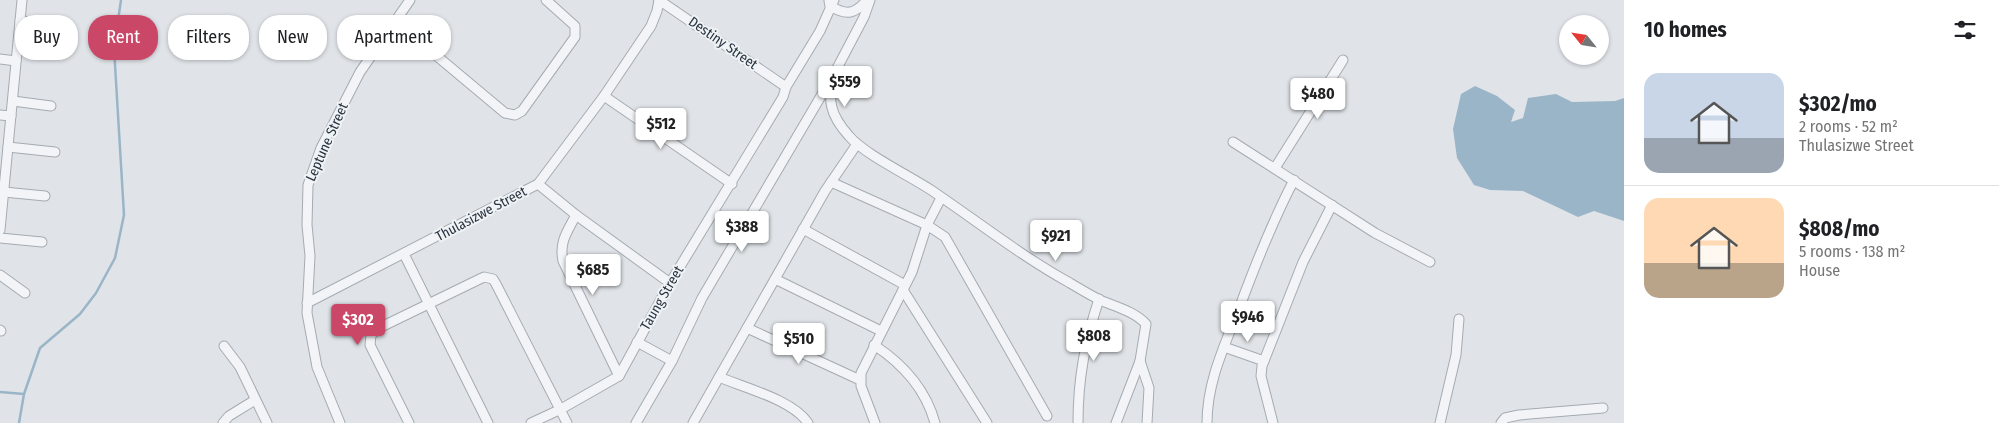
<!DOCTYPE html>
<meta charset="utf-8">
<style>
body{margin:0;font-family:"Fira Sans Condensed",sans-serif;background:#f6f6f6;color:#202124;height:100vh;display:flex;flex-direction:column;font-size:19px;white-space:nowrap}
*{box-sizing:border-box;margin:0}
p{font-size:16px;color:#757577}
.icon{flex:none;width:28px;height:28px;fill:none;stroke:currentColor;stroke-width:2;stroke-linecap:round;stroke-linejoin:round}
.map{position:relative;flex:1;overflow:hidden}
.panel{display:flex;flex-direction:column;background:#fff;width:375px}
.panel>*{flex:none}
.banner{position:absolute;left:15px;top:15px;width:475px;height:45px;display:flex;gap:10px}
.needle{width:32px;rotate:300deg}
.tools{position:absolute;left:1559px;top:15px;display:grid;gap:10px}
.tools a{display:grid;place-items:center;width:50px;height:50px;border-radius:50%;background:#fff;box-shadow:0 1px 4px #0004;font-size:25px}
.price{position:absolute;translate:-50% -42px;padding:0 11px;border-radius:5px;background:#fff;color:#222;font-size:16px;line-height:32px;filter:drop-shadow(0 1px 2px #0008)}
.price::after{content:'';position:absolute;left:50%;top:30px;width:15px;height:11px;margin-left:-8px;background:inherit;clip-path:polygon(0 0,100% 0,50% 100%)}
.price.active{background:#cb4768;color:#fff}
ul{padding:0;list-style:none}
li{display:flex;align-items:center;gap:15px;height:125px;padding:0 20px}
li+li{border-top:1px solid #e0e0e0}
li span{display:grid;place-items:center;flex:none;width:140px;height:100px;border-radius:15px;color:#555}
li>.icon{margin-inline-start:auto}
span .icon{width:60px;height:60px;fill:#fffc;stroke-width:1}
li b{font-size:21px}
h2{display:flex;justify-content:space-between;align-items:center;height:60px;padding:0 20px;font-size:21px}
.tag{padding:0 18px;border-radius:20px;background:#fff;box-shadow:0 1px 4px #0004;font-size:18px;line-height:45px}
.tag.active{background:#cb4768;color:#fff}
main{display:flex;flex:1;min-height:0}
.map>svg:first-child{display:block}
.water{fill:#9bb5c8}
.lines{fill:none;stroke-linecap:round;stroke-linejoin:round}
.stream{stroke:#9bb5c8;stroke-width:2.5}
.minor-casing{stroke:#a5abb2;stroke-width:11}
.minor{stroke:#f2f4f7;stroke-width:9}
.labels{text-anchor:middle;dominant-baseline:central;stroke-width:4;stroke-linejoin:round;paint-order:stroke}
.street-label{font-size:14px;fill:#29333f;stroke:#eff3f6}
</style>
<main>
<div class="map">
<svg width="1624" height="423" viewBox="0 0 1624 423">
<rect width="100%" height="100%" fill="#e0e4e8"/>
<polygon class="water" points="1475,86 1497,96 1515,110 1511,122 1523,118 1528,98 1556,94 1572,102 1615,101 1624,98 1624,221 1594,211 1578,217 1523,191 1490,190 1474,185 1457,158 1453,129 1461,94"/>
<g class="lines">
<g class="stream">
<polyline points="0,392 24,394"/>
<polyline points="19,423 24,394 40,348 80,314 96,293 115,258 124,215 114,48 121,0"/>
</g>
<g class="minor-casing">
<g id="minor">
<polyline points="659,0 786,87"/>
<path d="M829 1 830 6C847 16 855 14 867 0"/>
<polyline points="20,21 61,25"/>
<polyline points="395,21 505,113 515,115 522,111 575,37 575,26 546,0"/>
<polyline points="0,59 16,61"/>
<path d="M834 74C827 100 830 115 849 136 864 154 910 176 931 190 977 221 1021 256 1070 283 1080 289 1090 295 1100 300 1116 307 1134 311 1146 324L1140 361 1116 423"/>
<polyline points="604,96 732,184"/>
<polyline points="13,101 51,106"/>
<polyline points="0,115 11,116"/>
<polyline points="1233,142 1375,233 1430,262"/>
<polyline points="8,147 55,152"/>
<polyline points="1275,168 1343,60"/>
<polyline points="831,182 927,225 945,237 1047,416"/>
<polyline points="538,184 576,215 670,283"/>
<polyline points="4,192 45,196"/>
<path d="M576 215C567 232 559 242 563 261L619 376"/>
<polyline points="803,229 905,285"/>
<polyline points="0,230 22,0"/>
<polyline points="0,238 42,242"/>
<polyline points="404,254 488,423"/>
<polyline points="0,275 25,293"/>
<polyline points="775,279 881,331"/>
<polyline points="903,290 987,423"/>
<polyline points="307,303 538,184 604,96 651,26 657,11 659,0"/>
<polyline points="747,328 860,380"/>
<polyline points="0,330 1,331"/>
<polyline points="637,342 672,361"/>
<path d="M874 345C903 364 926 390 935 423"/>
<polyline points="224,346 240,367 267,423"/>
<polyline points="1224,347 1264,361"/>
<polyline points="1140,361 1149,388 1147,423"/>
<path d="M719 377C745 388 793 400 808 423"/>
<polyline points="223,423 229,416 255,400"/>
<polyline points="340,423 317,367 307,313 310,256 307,225 308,185 321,148 360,72 410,0"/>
<polyline points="409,423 370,345 371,335 381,327 484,277 493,279 496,284 567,423"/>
<polyline points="531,423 561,409 619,376 670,283 783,97 786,87 820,31 834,0"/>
<polyline points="636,423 672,361 702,298 834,74 864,17 870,0"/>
<polyline points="693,423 825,191 857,144"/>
<polyline points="875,423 861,386 861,373 912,272 927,225 941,198"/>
<path d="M1078 423C1078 378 1085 342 1099 299"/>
<path d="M1207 423C1207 381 1225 345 1240 306 1256 263 1273 220 1294 180"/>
<polyline points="1273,423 1261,376 1262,366 1303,262 1332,205"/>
<polyline points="1440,423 1456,355 1459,319"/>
<polyline points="1501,423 1505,418 1519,415 1603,408"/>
</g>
</g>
<use href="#minor" class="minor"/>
</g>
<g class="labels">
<g class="street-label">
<text transform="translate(723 43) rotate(35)">Destiny Street</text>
<text transform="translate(327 142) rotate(-66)">Leptune Street</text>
<text transform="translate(481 214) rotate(-28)">Thulasizwe Street</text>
<text transform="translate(662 298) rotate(-60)">Taung Street</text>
</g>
</g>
</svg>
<div class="tools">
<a><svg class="needle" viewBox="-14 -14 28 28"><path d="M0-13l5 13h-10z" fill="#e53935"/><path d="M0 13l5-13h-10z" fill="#757577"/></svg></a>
</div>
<b class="price" style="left:845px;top:108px">$559</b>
<b class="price" style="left:1318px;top:120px">$480</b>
<b class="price" style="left:661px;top:150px">$512</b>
<b class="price" style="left:742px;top:253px">$388</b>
<b class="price" style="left:1056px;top:262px">$921</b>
<b class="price" style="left:593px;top:296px">$685</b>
<b class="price" style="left:1248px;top:343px">$946</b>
<b class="price active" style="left:358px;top:346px">$302</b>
<b class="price" style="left:1094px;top:362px">$808</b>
<b class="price" style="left:799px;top:365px">$510</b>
<div class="banner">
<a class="tag">Buy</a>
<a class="tag active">Rent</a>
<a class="tag">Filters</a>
<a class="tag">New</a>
<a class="tag">Apartment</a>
</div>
</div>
<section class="panel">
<h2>10 homes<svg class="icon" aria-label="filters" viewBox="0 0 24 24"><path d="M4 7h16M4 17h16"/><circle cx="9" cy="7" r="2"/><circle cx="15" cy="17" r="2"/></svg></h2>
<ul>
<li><span style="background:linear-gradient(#c9d6e8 65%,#9aa5b1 0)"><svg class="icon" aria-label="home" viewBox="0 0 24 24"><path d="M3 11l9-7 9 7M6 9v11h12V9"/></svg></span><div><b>$302/mo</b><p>2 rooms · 52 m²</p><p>Thulasizwe Street</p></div></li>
<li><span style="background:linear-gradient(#ffd9b3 65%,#b9a48a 0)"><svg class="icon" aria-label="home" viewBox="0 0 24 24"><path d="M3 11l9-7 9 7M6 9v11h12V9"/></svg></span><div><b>$808/mo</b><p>5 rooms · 138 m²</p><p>House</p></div></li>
</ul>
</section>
</main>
